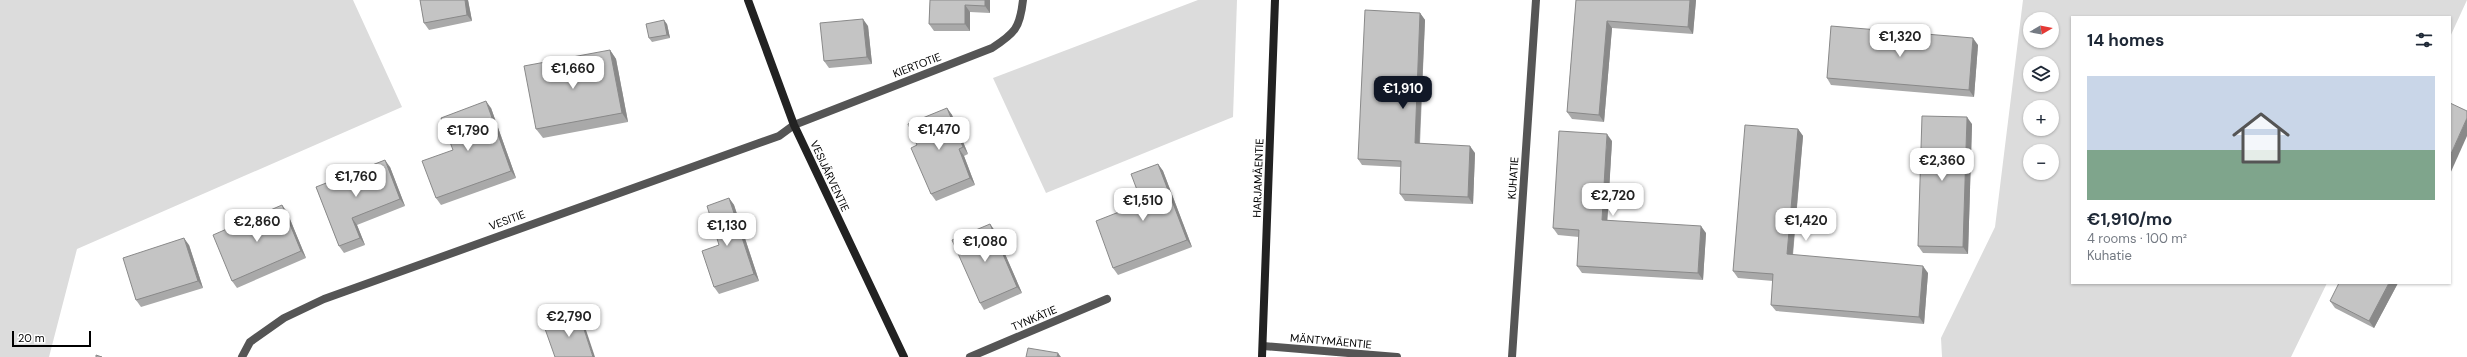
<!DOCTYPE html>
<meta charset="utf-8">
<style>
body{margin:0;font-family:"DM Sans",sans-serif;background:#f6f6f7;color:#1f2937;height:100vh;display:flex;flex-direction:column;font-size:15px;white-space:nowrap}
*{box-sizing:border-box;margin:0}
p{font-size:13px;color:#747a83}
.icon{flex:none;width:22px;height:22px;fill:none;stroke:currentColor;stroke-width:2;stroke-linecap:round;stroke-linejoin:round}
.map{position:relative;flex:1;overflow:hidden}
.details{position:absolute;left:2071px;top:16px;width:380px;height:268px;display:flex;flex-direction:column;background:#fff;border-radius:0px;box-shadow:0 1px 3px #0004}
.details>*{flex:none}
.needle{width:26px;rotate:80deg}
.controls{position:absolute;left:2023px;top:12px;display:grid;gap:8px}
.controls a{display:grid;place-items:center;width:36px;height:36px;border-radius:50%;background:#fff;box-shadow:0 1px 3px #0004;font-size:20px}
.scale{position:absolute;left:12px;bottom:10px;width:79px;box-sizing:border-box;padding-left:4px;border:2px solid #000;border-top:0;font-size:11px;line-height:14px;white-space:nowrap;color:#000;-webkit-text-stroke:3px #fff;paint-order:stroke}
.price{position:absolute;translate:-50% -34px;padding:0 9px;border-radius:8px;background:#fff;color:#222;font-size:13px;line-height:26px;filter:drop-shadow(0 1px 2px #0008)}
.price::after{content:'';position:absolute;left:50%;top:24px;width:12px;height:9px;margin-left:-6px;background:inherit;clip-path:polygon(0 0,100% 0,50% 100%)}
.price.on{background:#111827;color:#fff}
ul{padding:0;list-style:none}
li{display:grid;align-content:center;gap:8px;height:212px;padding:0 16px}
li+li{border-top:1px solid #e0e1e3}
li span{display:grid;place-items:center;height:124px;border-radius:0px;color:#555}
li>.icon{margin-inline-start:auto}
span .icon{width:72px;height:72px;fill:#fffc;stroke-width:1}
li b{font-size:17px}
h2{display:flex;justify-content:space-between;align-items:center;height:48px;padding:0 16px;font-size:17px}
.map>svg:first-child{display:block}
.green{fill:#dcdcdc;fill-rule:evenodd}
.lines{fill:none;stroke-linecap:round;stroke-linejoin:round}
.street{stroke:#555;stroke-width:8}
.secondary{stroke:#222;stroke-width:8}
.wall{fill:#a9a9a9}
.shaded-wall{fill:#898989}
.building{fill:#c4c4c4;stroke:#898989}
.labels{text-anchor:middle;dominant-baseline:central;stroke-width:3.5;stroke-linejoin:round;paint-order:stroke}
.street-label{font-size:11px;fill:#000;stroke:#fff}
</style>
<div class="map">
<svg width="2467" height="357" viewBox="0 0 2467 357">
<rect width="100%" height="100%" fill="#fff"/>
<g class="green">
<polygon points="0,0 353,0 402,107 77,249 49,357 0,357"/>
<polygon points="1198,0 1237,0 1233,117 1046,193 993,78"/>
<path d="M2023 0H2467L2450 37V17H2072V283H2327L2291 357H1942L1941 338 1995 227ZM2030 19H2052V41H2030ZM2030 63H2052V85H2030ZM2030 107H2052V129H2030ZM2030 151H2052V173H2030Z"/>
</g>
<g class="lines">
<g class="street">
<polyline points="1263,346 1397,357"/>
<path d="M242 357 250 342 284 318 324 299 779 136 794 125 992 48C1015 33 1020 28 1023 0"/>
<polyline points="970,357 1107,299"/>
<polyline points="1512,357 1536,0"/>
</g>
<g class="secondary">
<polyline points="748,0 794,125 904,357"/>
<polyline points="1262,357 1275,0"/>
</g>
</g>
<g class="wall">
<polygon points="420,0 468,0 472,21 429,30 424,23"/>
<polygon points="930,0 990,0 990,13 970,12 970,31 934,31 929,24"/>
<polygon points="1576,0 1696,0 1693,34 1612,28 1604,122 1572,119 1567,112"/>
<polygon points="1420,13 1425,20 1420,144 1475,153 1473,204 1405,201 1400,194 1401,167 1362,165 1358,159"/>
<polygon points="667,24 670,38 652,42 649,38"/>
<polygon points="868,26 872,64 829,68 824,61"/>
<polygon points="1978,45 1974,97 1831,85 1827,78"/>
<polygon points="610,50 616,59 628,122 543,138 536,129"/>
<polygon points="491,108 516,178 441,205 436,198 453,150"/>
<polygon points="947,108 952,115 968,154 964,156 975,185 936,201 931,194 917,145"/>
<polygon points="1972,124 1968,254 1923,253 1918,246"/>
<polygon points="1798,129 1803,136 1793,255 1928,273 1924,324 1776,311 1771,305 1773,281 1738,278 1733,271"/>
<polygon points="1612,141 1607,220 1706,233 1703,280 1582,273 1577,266 1579,237 1558,235 1553,228"/>
<polygon points="1158,164 1163,171 1192,247 1118,275 1113,268 1142,203"/>
<polygon points="390,167 405,206 357,225 365,245 344,253 339,246 316,187"/>
<polygon points="729,198 734,205 759,281 719,294 714,287 719,245"/>
<polygon points="282,205 287,212 306,258 237,288 232,281"/>
<polygon points="990,224 995,231 1022,293 984,310 980,303"/>
<polygon points="189,245 203,288 141,307 136,300"/>
<polygon points="2398,283 2374,328 2335,308 2330,301"/>
</g>
<g class="shaded-wall">
<polygon points="465,0 468,0 472,21 467,15"/>
<polygon points="985,0 990,0 990,13 985,6"/>
<polygon points="1690,0 1696,0 1693,34 1688,27"/>
<polygon points="965,5 970,12 970,31 965,24"/>
<polygon points="1420,13 1425,20 1419,150 1415,143"/>
<polygon points="863,19 868,26 872,64 867,57"/>
<polygon points="664,20 667,24 670,38 667,35"/>
<polygon points="1607,21 1612,28 1604,122 1599,115"/>
<polygon points="1973,38 1978,45 1974,97 1969,90"/>
<polygon points="610,50 616,59 628,122 622,113"/>
<polygon points="486,101 491,108 516,178 511,171"/>
<polygon points="947,108 952,115 968,154 963,147"/>
<polygon points="1967,117 1972,124 1968,254 1963,247"/>
<polygon points="2467,118 2467,136 2450,174 2450,156"/>
<polygon points="1798,129 1803,136 1792,261 1787,254"/>
<polygon points="1607,134 1612,141 1607,227 1602,220"/>
<polygon points="1470,146 1475,153 1473,204 1468,197"/>
<polygon points="959,149 964,156 975,185 970,178"/>
<polygon points="385,160 390,167 405,206 400,199"/>
<polygon points="1158,164 1163,171 1192,247 1187,240"/>
<polygon points="729,198 734,205 759,281 754,274"/>
<polygon points="282,205 287,212 306,258 301,251"/>
<polygon points="352,218 357,225 365,245 360,238"/>
<polygon points="990,224 995,231 1022,293 1017,287"/>
<polygon points="1701,226 1706,233 1703,280 1698,273"/>
<polygon points="184,238 189,245 203,288 198,281"/>
<polygon points="1923,266 1928,273 1924,324 1919,317"/>
<polygon points="2389,283 2398,283 2374,328 2369,321"/>
<polygon points="579,314 583,321 595,357 593,357"/>
<polygon points="1058,353 1061,357 1057,357"/>
</g>
<g class="building">
<polygon points="420,0 465,0 467,15 424,23"/>
<polygon points="930,0 985,0 985,6 965,5 965,24 929,24"/>
<polygon points="1576,0 1690,0 1688,27 1607,21 1599,115 1567,112"/>
<polygon points="1365,10 1420,13 1415,143 1470,146 1468,197 1400,194 1401,161 1358,159"/>
<polygon points="863,19 867,57 824,61 820,23"/>
<polygon points="664,20 667,35 649,38 646,24"/>
<polygon points="1831,26 1973,38 1969,90 1827,78"/>
<polygon points="610,50 622,113 536,129 524,66"/>
<polygon points="486,101 511,171 436,198 422,161 453,150 441,118"/>
<polygon points="2450,103 2467,111 2467,118 2450,156"/>
<polygon points="947,108 963,147 959,149 970,178 931,194 911,148 917,145 908,124"/>
<polygon points="1922,116 1967,117 1963,247 1918,246"/>
<polygon points="1745,125 1798,129 1787,254 1923,266 1919,317 1771,305 1773,274 1733,271"/>
<polygon points="1559,131 1607,134 1602,220 1701,226 1698,273 1577,266 1579,230 1553,228"/>
<polygon points="385,160 400,199 352,218 360,238 339,246 316,187"/>
<polygon points="1158,164 1187,240 1113,268 1096,221 1142,203 1131,174"/>
<polygon points="729,198 754,274 714,287 702,251 719,245 707,206"/>
<polygon points="282,205 301,251 232,281 213,235"/>
<polygon points="990,224 1017,287 980,303 952,240"/>
<polygon points="184,238 198,281 136,300 123,258"/>
<polygon points="2339,283 2389,283 2369,321 2330,301"/>
<polygon points="579,314 593,357 555,357 544,326"/>
<polygon points="1028,348 1058,353 1057,357 1026,357"/>
<polygon points="96,355 102,357 96,357"/>
</g>
<g class="labels">
<g class="street-label">
<text transform="translate(917 65) rotate(-21)">KIERTOTIE</text>
<text transform="translate(830 176) rotate(65)">VESIJÄRVENTIE</text>
<text transform="translate(1258 178) rotate(-88)">HARJAMÄENTIE</text>
<text transform="translate(1513 178) rotate(-86)">KUHATIE</text>
<text transform="translate(507 220) rotate(-20)">VESITIE</text>
<text transform="translate(1034 318) rotate(-23)">TYNKÄTIE</text>
<text transform="translate(1331 341) rotate(5)">MÄNTYMÄENTIE</text>
</g>
</g>
</svg>
<div class="controls">
<a><svg class="needle" viewBox="-14 -14 28 28"><path d="M0-13l5 13h-10z" fill="#e53935"/><path d="M0 13l5-13h-10z" fill="#747a83"/></svg></a>
<a><svg class="icon" aria-label="layers" viewBox="0 0 24 24"><path d="M12 4l9 5-9 5-9-5zM3 14l9 5 9-5"/></svg></a>
<a>+</a>
<a>−</a>
</div>
<div class="scale">20 m</div>
<b class="price" style="left:1900px;top:58px">€1,320</b>
<b class="price" style="left:573px;top:90px">€1,660</b>
<b class="price on" style="left:1403px;top:110px">€1,910</b>
<b class="price" style="left:939px;top:151px">€1,470</b>
<b class="price" style="left:468px;top:152px">€1,790</b>
<b class="price" style="left:1942px;top:182px">€2,360</b>
<b class="price" style="left:356px;top:198px">€1,760</b>
<b class="price" style="left:1613px;top:217px">€2,720</b>
<b class="price" style="left:1143px;top:222px">€1,510</b>
<b class="price" style="left:1806px;top:242px">€1,420</b>
<b class="price" style="left:257px;top:243px">€2,860</b>
<b class="price" style="left:727px;top:247px">€1,130</b>
<b class="price" style="left:985px;top:263px">€1,080</b>
<b class="price" style="left:569px;top:338px">€2,790</b>
<section class="details">
<h2>14 homes<svg class="icon" aria-label="filters" viewBox="0 0 24 24"><path d="M4 7h16M4 17h16"/><circle cx="9" cy="7" r="2"/><circle cx="15" cy="17" r="2"/></svg></h2>
<ul>
<li><span style="background:linear-gradient(#c9d6e8 60%,#7fa58c 0)"><svg class="icon" aria-label="home" viewBox="0 0 24 24"><path d="M3 11l9-7 9 7M6 9v11h12V9"/></svg></span><div><b>€1,910/mo</b><p>4 rooms · 100 m²</p><p>Kuhatie</p></div></li>
</ul>
</section>
</div>
